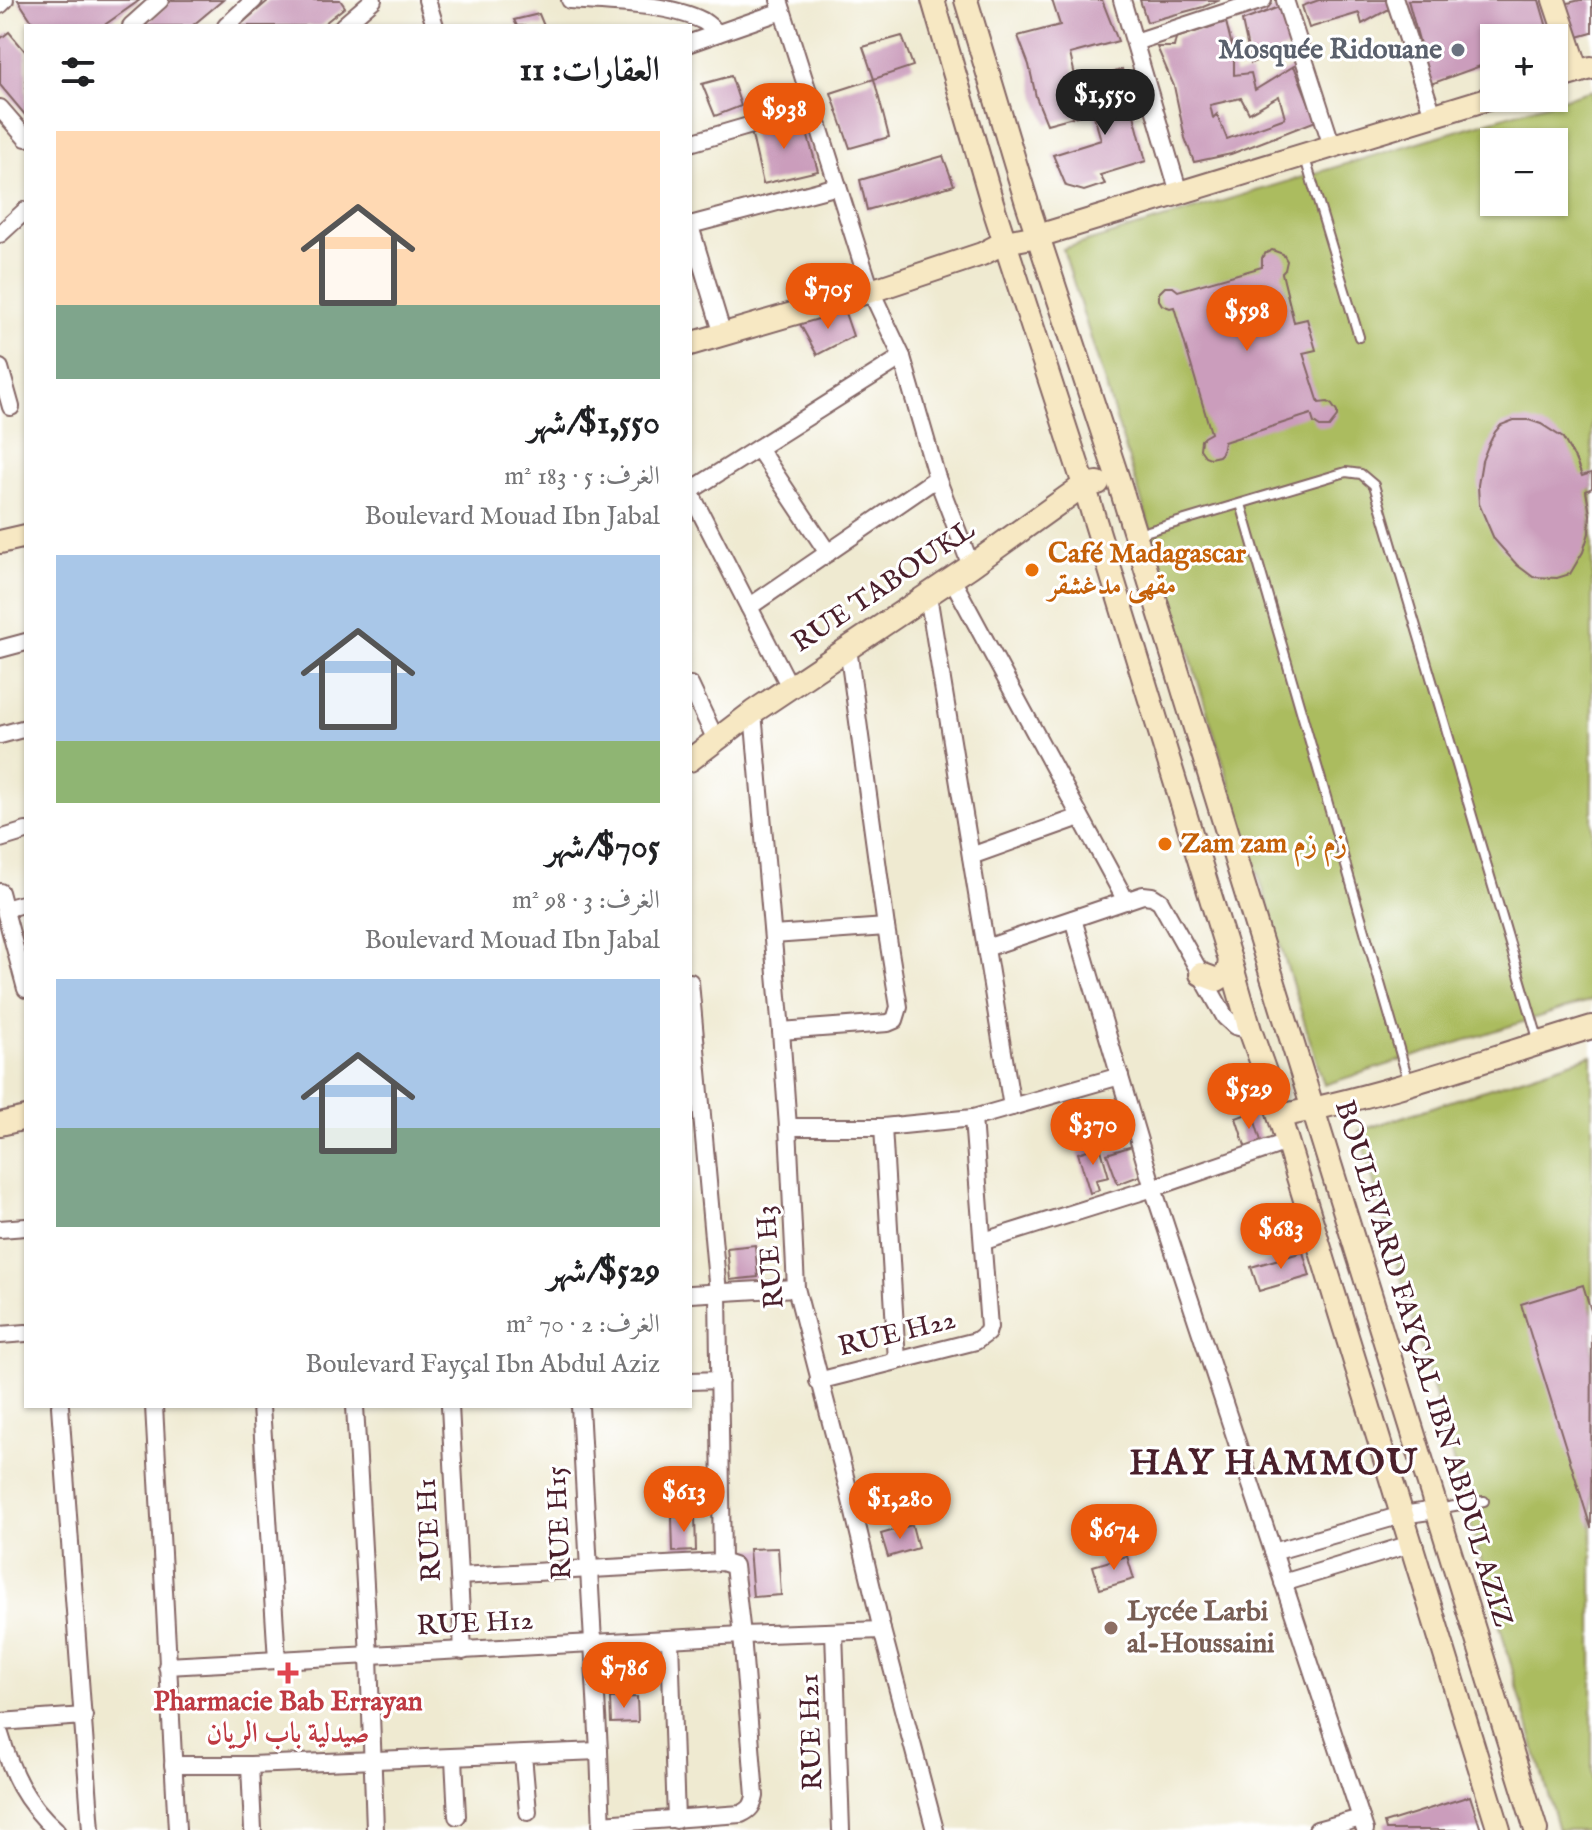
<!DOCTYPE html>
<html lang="ar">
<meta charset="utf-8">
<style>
body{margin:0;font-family:"IM FELL English",Amiri,serif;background:#f2f2f2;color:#202124;direction:rtl;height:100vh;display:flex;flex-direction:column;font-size:30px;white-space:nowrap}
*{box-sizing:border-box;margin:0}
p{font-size:26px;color:#757577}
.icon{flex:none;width:44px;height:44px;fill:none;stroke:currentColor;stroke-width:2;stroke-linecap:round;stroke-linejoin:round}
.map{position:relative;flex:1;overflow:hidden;direction:ltr}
.panel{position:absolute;left:24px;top:24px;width:668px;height:1384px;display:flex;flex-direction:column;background:#fff;border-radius:0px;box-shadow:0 2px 6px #0004;direction:rtl}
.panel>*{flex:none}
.buttons{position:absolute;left:1480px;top:24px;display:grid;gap:16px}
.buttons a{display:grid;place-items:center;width:88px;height:88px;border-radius:0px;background:#fff;box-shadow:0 2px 6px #0004;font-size:40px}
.price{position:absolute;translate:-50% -68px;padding:0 18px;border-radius:28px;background:#ea580c;color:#fff;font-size:26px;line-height:52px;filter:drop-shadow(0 2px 4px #0008)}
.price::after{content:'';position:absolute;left:50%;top:48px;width:24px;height:18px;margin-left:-12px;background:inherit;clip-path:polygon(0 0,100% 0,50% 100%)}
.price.on{background:#222;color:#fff}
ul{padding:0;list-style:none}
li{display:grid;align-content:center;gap:16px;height:424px;padding:0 32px}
li span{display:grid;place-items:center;height:248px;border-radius:0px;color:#555}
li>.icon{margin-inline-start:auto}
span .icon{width:144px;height:144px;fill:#fffc;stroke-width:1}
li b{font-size:34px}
h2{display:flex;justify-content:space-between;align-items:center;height:96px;padding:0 32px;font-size:34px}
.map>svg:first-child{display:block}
.green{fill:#abbc5f;stroke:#7a6e45;stroke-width:2;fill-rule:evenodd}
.building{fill:#cb9dbc;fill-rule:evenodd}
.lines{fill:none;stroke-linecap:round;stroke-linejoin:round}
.lane-casing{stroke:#846665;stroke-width:12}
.street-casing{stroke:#846665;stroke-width:20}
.secondary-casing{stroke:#846665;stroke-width:26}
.lane{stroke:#fff;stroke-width:8}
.street{stroke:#fff;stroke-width:16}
.secondary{stroke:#f7e8c3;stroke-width:22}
.worship-dot{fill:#6b7280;stroke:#fff;stroke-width:3}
.food-dot{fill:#e8710a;stroke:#fff;stroke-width:3}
.education-dot{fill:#8d6e63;stroke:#fff;stroke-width:3}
.health-dot{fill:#e0444e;stroke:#fff;stroke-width:3}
.labels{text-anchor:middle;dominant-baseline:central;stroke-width:6;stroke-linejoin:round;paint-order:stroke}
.worship-label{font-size:28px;font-weight:bold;fill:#5b616d;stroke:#fff;text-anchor:end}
.food-label{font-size:28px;font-weight:bold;fill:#c56008;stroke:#fff;text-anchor:start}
.street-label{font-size:28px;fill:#4a1f2b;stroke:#fff}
.education-label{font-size:28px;font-weight:bold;fill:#785e54;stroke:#fff;text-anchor:start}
.health-label{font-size:28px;font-weight:bold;fill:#be3a42;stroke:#fff}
.district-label{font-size:36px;font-weight:bold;letter-spacing:2px;fill:#4a1f2b;stroke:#fff}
</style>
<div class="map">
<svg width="1592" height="1830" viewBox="0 0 1592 1830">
<rect width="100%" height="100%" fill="#fff"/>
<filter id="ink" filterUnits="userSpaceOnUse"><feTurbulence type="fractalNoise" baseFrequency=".0125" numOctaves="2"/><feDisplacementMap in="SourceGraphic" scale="16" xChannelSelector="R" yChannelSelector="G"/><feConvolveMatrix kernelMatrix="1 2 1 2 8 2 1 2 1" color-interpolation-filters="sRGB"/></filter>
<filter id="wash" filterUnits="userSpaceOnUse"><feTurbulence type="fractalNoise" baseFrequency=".006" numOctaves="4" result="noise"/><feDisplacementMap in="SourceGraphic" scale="32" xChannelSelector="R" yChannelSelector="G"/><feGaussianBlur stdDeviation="1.8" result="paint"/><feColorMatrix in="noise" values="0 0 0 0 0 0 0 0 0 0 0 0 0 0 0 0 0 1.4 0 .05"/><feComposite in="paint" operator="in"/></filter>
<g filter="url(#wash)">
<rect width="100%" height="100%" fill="#efead1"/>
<g class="green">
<path d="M1592 90V1000L1324 1085 1063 249ZM1494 142H1554V202H1494Z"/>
<polygon points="1592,1055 1592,1830 1558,1830 1359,1131"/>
</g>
<g id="blocks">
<g class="building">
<polygon points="18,0 140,0 103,26 35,26"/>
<polygon points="172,0 223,0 192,26 144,26"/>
<polygon points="269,0 340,0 345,7 321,26 239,26"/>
<polygon points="1052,0 1102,0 1118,41 1070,54 1084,114 1047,124 1036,97 1029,65 1018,36 1060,25"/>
<polygon points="1140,0 1220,0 1203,7 1147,22"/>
<polygon points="1319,0 1389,0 1391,8 1362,24 1359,13 1309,28 1302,6"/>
<polygon points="1408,0 1539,0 1550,38 1494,38 1494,61 1431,84"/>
<polygon points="1580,0 1592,0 1592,33 1574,38 1564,4"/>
<polygon points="1279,7 1294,45 1251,63 1242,21"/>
<polygon points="539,14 544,26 517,26 514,20"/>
<path d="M1226 22 1234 54V75L1251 73 1255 90 1294 66 1316 121 1231 154 1194 162 1185 138 1174 86 1157 47H1174L1176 38ZM1279 96 1285 118 1227 139 1217 114 1213 118 1210 105 1241 98 1249 113Z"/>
<polygon points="9,32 25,51 26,50 26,116 0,85 0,39"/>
<polygon points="902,36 913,66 874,79 863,47"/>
<polygon points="1122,69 1146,161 1100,175 1105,184 1084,191 1066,186 1053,155 1101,140 1085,84"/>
<polygon points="731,76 741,106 715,116 702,84"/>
<polygon points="874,79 889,137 850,148 831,93"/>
<polygon points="802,116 818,171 763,184 751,131"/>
<polygon points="943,156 954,185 867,210 860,180"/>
<polygon points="1272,250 1283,254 1287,261 1285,270 1282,273 1294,322 1307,319 1316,350 1303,353 1319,403 1328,402 1332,405 1337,412 1337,417 1329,427 1320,427 1314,423 1311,414 1224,442 1222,453 1219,456 1210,458 1205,456 1200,449 1201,440 1204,437 1211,433 1174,307 1170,308 1162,305 1159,300 1159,293 1165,287 1173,287 1178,291 1262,267 1262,258 1264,254"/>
<polygon points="844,310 853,336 817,355 800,324"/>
<polygon points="1514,420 1529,420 1541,424 1563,438 1575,459 1582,476 1591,473 1592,474 1592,488 1586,491 1590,514 1589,533 1583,552 1570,574 1557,578 1533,577 1517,565 1494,539 1479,504 1478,485 1482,461 1488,446 1495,432 1501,425"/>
<polygon points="1252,1112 1262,1144 1246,1149 1236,1118"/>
<polygon points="1100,1146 1109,1177 1096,1180 1099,1190 1090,1193 1078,1153"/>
<polygon points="1132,1146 1142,1175 1118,1184 1107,1154"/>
<polygon points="755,1245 758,1277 730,1280 727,1248"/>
<polygon points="1303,1252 1310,1276 1259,1291 1251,1267"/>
<polygon points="1583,1285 1592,1314 1591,1528 1521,1304"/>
<polygon points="695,1516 696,1551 673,1552 672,1517"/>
<polygon points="912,1525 918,1548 888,1557 881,1534"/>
<polygon points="778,1548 781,1595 753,1597 749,1549"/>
<polygon points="1127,1556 1134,1579 1100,1589 1093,1566"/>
<polygon points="637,1697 638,1722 611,1723 610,1698"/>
<polygon points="1470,1796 1481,1830 1386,1830 1384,1823"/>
</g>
</g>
</g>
<g filter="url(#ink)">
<use href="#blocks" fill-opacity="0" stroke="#846665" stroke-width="2"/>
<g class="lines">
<g class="lane-casing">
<g id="lane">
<polyline points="1304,155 1359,337"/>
<polyline points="1241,504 1409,1083"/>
<polyline points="1138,534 1346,472 1361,474 1374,485 1539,1042"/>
<polyline points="1437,1509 1484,1501"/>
</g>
</g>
<g class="street-casing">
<g id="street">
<polyline points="427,0 435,26"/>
<path d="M570 0C609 3 668 3 703 21 708 24 713 29 718 33"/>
<polyline points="779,0 871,291 902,357 937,478 971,566"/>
<polyline points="1122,0 1179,193"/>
<polyline points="1285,0 1332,146"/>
<polyline points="1395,0 1433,115"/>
<polyline points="0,5 5,0"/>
<polyline points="131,26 160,0"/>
<polyline points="226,26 254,0"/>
<polyline points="343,26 373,0"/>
<polyline points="1135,42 1263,0"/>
<polyline points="690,43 782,11"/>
<polyline points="0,108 26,138"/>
<polyline points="690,143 814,107"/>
<polyline points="690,225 838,186"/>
<polyline points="690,226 723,335"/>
<polyline points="0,234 26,210"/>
<polyline points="0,368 11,407"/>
<polyline points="758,448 828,553"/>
<polyline points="690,491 902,357"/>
<polyline points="690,492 790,687"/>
<polyline points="952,579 1126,901"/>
<polyline points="928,595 1012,1107"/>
<polyline points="749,607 937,478"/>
<polyline points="0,649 26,642"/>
<polyline points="690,685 716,740"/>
<polyline points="753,712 781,1031 788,1127 796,1288 849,1492 882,1630 935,1830"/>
<polyline points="0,735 26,728"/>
<polyline points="0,839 26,831"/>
<polyline points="971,856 1080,817"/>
<polyline points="0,892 26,989"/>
<polyline points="5,909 26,903"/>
<polyline points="1073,919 1153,1188 1365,1830"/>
<polyline points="773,935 886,927"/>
<polyline points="986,948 1143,895 1152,896 1160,901 1225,1017 1235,1026 1250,1030"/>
<polyline points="690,982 718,1293 722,1562"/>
<polyline points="781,1031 888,1023 895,1020 899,1007 886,927 848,648"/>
<polyline points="788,1127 883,1127 973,1118 1120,1076"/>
<polyline points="883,1127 897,1361"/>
<polyline points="0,1229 26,1227"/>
<polyline points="984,1241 1153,1188 1287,1142"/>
<polyline points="690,1294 796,1288"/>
<polyline points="0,1335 26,1333"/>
<polyline points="690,1381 720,1380"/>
<polyline points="818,1381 976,1341 987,1333 989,1327 973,1118"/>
<polyline points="60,1406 91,1830"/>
<polyline points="154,1406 177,1830"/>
<polyline points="261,1406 277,1660"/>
<polyline points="355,1406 369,1656 375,1830"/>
<polyline points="450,1406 463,1651"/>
<polyline points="580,1406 599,1751 602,1830"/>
<polyline points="1273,1552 1402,1515 1436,1510"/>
<path d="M459 1576 722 1562 734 1566 742 1635 755 1796C753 1806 750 1810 741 1814L601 1824"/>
<polyline points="1283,1583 1411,1544"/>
<polyline points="834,1632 841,1830"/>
<polyline points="670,1640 676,1820"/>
<polyline points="167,1666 742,1635 882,1630"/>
<polyline points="0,1722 84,1716"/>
<path d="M0 1734C12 1774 24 1801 56 1830"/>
<polyline points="523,1755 528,1812"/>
<polyline points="454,1759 457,1816"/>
<polyline points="173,1765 250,1765 599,1751"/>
<polyline points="250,1765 253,1830"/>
<polyline points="1317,1830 1361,1818"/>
</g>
</g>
<g class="secondary-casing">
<g id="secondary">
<polyline points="933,0 993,206 1084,485 1230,960 1250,1030 1270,1086 1499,1830"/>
<polyline points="966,0 1027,203 1118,479 1536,1830"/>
<polyline points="1554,0 1578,72"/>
<polyline points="1554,79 1591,68"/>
<polyline points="690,344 871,291 982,254 1005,242 1038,236 1494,97"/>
<polyline points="0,542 26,536"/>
<polyline points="690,760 753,712 971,566 1084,485 1098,483"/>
<polyline points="1201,974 1217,980 1228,973 1230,960"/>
<path d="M1279 1116C1385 1096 1489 1058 1592 1027"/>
<polyline points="0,1124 26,1118"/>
</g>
</g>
<use href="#lane" class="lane"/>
<use href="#street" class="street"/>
<use href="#secondary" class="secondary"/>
</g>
</g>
<circle class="worship-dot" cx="1458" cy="50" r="8"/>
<g class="food-dot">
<circle cx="1032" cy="570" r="8"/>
<circle cx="1165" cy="844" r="8"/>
</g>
<circle class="education-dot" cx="1111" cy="1628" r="8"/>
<path class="health-dot" d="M284 1661h8v8h8v8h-8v8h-8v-8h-8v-8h8z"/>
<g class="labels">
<g class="worship-label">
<text x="1442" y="50">Mosquée Ridouane</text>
</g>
<g class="food-label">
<text x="1048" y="554">Café Madagascar<tspan x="1048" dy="32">مقهى مدغشقر</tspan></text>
<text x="1181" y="844">Zam zam زم زم</text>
</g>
<g class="street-label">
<text transform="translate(884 587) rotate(-34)">RUE TABOUKL</text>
<text transform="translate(771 1257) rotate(-95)">RUE H3</text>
<text transform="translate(897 1334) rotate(-14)">RUE H22</text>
<text transform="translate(1423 1364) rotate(73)">BOULEVARD FAYÇAL IBN ABDUL AZIZ</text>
<text transform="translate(560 1523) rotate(-93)">RUE H15</text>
<text transform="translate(430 1530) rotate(-93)">RUE H1</text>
<text transform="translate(475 1624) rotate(-3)">RUE H12</text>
<text transform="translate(812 1732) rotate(-92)">RUE H21</text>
</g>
<g class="education-label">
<text x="1127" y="1612">Lycée Larbi<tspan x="1127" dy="32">al-Houssaini</tspan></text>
</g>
<g class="health-label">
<text x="288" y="1702">Pharmacie Bab Errayan<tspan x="288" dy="32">صيدلية باب الريان</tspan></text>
</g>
<g class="district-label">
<text x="1274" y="1464">HAY HAMMOU</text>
</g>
</g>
</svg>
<div class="buttons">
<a>+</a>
<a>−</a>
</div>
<b class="price on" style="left:1105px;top:137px">$1,550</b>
<b class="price" style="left:784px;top:151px">$938</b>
<b class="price" style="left:828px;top:331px">$705</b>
<b class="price" style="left:1247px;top:353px">$598</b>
<b class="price" style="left:1249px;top:1131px">$529</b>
<b class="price" style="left:1093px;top:1167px">$370</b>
<b class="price" style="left:1281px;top:1271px">$683</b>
<b class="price" style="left:684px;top:1534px">$613</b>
<b class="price" style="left:900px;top:1541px">$1,280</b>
<b class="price" style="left:1114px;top:1572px">$674</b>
<b class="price" style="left:624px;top:1710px">$786</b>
<section class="panel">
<h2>العقارات: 11<svg class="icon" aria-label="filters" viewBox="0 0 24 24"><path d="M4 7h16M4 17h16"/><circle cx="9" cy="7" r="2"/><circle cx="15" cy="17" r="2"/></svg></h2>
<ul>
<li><span style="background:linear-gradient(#ffd9b3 70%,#7fa58c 0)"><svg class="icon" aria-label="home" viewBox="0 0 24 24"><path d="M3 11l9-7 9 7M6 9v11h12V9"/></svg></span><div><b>$1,550/شهر</b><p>الغرف: 5 · 183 m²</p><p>Boulevard Mouad Ibn Jabal</p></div></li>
<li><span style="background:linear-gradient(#a9c7e8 75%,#8fb573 0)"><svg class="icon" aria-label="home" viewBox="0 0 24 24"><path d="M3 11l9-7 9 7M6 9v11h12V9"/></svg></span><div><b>$705/شهر</b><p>الغرف: 3 · 98 m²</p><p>Boulevard Mouad Ibn Jabal</p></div></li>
<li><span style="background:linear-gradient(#a9c7e8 60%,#7fa58c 0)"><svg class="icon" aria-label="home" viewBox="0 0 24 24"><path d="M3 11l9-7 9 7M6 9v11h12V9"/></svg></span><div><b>$529/شهر</b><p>الغرف: 2 · 70 m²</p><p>Boulevard Fayçal Ibn Abdul Aziz</p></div></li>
</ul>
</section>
</div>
